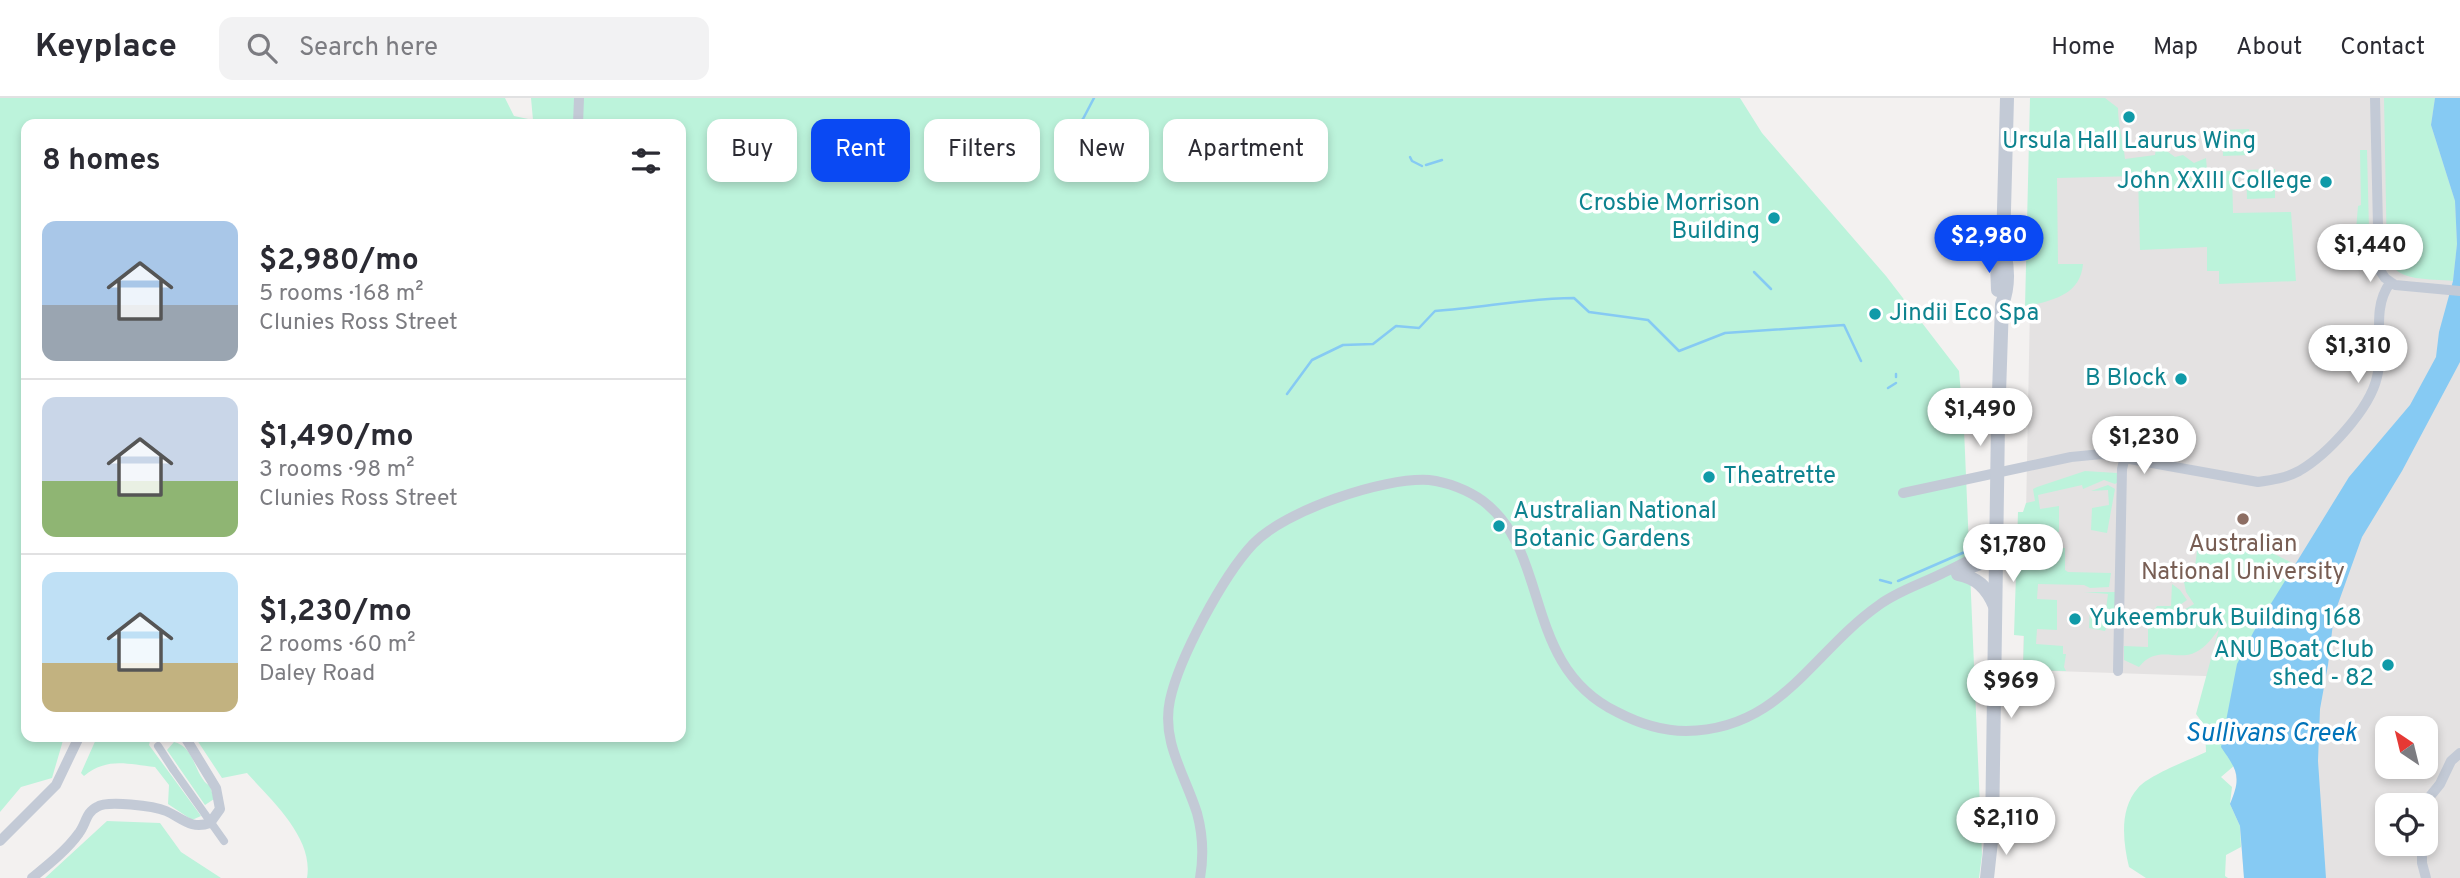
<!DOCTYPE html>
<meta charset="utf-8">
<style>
body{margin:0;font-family:Overpass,sans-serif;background:#f2f2f3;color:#2b2b33;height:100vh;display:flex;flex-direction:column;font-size:26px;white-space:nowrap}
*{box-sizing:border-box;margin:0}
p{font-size:23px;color:#7c7c81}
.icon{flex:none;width:38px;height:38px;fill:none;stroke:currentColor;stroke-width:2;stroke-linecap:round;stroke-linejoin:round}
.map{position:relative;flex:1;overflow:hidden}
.drawer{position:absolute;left:21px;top:21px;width:665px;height:623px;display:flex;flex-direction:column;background:#fff;border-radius:14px;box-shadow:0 4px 10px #0003}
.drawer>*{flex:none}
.top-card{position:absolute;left:707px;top:21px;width:665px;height:63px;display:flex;gap:14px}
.needle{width:46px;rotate:325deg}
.tools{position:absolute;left:2375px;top:618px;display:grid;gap:14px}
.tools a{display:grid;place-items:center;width:63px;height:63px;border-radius:14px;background:#fff;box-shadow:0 4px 10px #0003;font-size:35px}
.price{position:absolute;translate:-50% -60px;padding:0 16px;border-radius:24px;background:#fff;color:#222;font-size:23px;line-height:46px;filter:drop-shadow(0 2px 4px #0008)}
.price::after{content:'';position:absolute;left:50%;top:42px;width:21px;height:16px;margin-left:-10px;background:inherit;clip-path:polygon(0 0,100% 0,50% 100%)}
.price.selected{background:#0a49f3;color:#fff}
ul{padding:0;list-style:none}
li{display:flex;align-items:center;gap:21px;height:175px;padding:0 21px}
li+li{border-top:2px solid #e1e1e2}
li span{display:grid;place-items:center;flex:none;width:196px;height:140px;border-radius:14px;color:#555}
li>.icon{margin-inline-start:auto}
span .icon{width:84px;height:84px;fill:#fffc;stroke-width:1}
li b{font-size:30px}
h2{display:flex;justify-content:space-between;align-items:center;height:84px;padding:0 21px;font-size:30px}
.chip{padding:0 24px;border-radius:14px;background:#fff;box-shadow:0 4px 10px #0003;font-size:24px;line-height:63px}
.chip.selected{background:#0a49f3;color:#fff}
header{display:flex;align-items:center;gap:42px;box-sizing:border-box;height:98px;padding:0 35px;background:#fff;border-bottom:2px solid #e1e1e2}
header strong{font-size:33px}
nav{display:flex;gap:38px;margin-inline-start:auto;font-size:24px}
.search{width:490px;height:63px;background:#f2f2f3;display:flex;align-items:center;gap:18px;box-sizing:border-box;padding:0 24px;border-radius:14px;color:#7c7c81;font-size:26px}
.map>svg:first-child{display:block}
.education{fill:#e4e2e2;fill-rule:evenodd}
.green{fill:#bcf3db}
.water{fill:#86caf3}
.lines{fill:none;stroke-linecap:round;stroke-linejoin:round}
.stream{stroke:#86caf3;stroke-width:2.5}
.pedestrian{stroke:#c3cad6;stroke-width:8}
.minor{stroke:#c3cad6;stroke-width:10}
.tertiary{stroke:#c3cad6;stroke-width:14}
.pedestrian-bridge{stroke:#c3cad6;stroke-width:8}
.culture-dot{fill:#0f9aa8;stroke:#fff;stroke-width:2.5}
.education-dot{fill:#8d6e63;stroke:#fff;stroke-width:2.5}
.labels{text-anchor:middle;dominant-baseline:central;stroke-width:7;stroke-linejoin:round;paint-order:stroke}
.culture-label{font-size:24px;fill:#0d838f;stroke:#fff;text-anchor:end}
.education-label{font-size:24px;fill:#785e54;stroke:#fff}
.water-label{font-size:26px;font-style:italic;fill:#0173b9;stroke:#fff}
</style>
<header>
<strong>Keyplace</strong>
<div class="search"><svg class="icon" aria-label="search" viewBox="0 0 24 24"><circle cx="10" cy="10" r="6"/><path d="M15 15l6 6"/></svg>Search here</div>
<nav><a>Home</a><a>Map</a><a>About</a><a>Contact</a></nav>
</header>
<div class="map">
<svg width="2460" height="780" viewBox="0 0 2460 780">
<rect width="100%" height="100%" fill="#f3f1f0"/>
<path class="education" d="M2034 0H2460V780H2244L2240 728 2230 706 2237 689 2235 667 2227 658 2234 579 2023 572ZM2387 630H2426V668H2387ZM2387 707H2426V746H2387Z"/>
<g class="green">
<path d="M0 0H505L514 18 533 22 531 0H1740L1762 35 1886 178 1959 273 1964 331 1982 757 1979 780H307C314 740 272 703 247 675L222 680 195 639H681V26H26V639H64L52 680 21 689 0 714Z"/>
<path d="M2030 0H2105L2118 10C2118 27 2123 43 2125 61L2155 57 2156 50 2160 48 2175 59 2183 57 2194 65 2206 60 2207 72 2232 73 2233 115 2291 114 2296 183 2219 186V173H2207V149L2140 152 2138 78 2057 80 2058 166H2083C2080 198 2052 202 2025 209Z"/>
<path d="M2384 0H2435L2431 27 2455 103 2457 146 2453 183C2430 180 2399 185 2387 161Z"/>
<polygon points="2249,31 2250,57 2223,58 2222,32"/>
<polygon points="2360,52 2367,52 2369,132 2359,134 2356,132 2358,108 2361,107"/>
<polygon points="2275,71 2275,100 2247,101 2246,72"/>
<polygon points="2085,373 2117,375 2118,384 2115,386 2104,382 2083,391 2082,387 2038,397 2040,411 2059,408 2059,434 2039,434 2038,449 2065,450 2065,472 2068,474 2111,475 2109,489 2090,490 2084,487 2038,486 2037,501 2057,502 2057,532 2037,531 2036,546 2063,548 2063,556 2066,556 2064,569 2066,573 2023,572 2024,538 2014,537 2018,414 2023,414 2026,405 2035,403 2033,391 2037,389"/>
<polygon points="2108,387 2115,391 2107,435 2091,432 2092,410 2109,407 2108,392 2091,393"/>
<path d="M2263 438 2259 448 2296 467 2254 533 2227 658 2235 667 2221 679 2232 689 2230 706 2240 728 2241 749 2226 757 2225 778 2228 780H2146L2129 769C2123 744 2119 711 2138 690 2149 677 2189 662 2206 654L2205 628 2196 616 2219 531C2213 539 2206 549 2196 554 2177 564 2157 546 2139 569L2124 562V548L2148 549V520L2157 508H2171L2172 486 2180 492 2187 502 2174 511 2177 516 2194 506 2186 494 2184 484 2193 483 2198 446Z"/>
<polygon points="2084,494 2116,494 2115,509 2105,533 2089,530 2090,511 2106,511 2108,496"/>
<path d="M97 639H151L149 647 201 718 192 722 168 706 169 687 155 669C127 666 107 659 84 678L81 675Z"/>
<path d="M174 644C196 649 194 679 210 688L214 701 205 707 167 652Z"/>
<polygon points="107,723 160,725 181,754 221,780 45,780"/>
</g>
<path class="water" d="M2435 0H2460V264L2402 373 2362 439 2334 517 2328 567 2320 611 2318 663 2326 780H2244L2240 728 2230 706C2242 677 2237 673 2221 649L2237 566 2254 533 2349 379 2410 307 2436 259 2439 234 2453 183 2457 146 2455 103 2431 27Z"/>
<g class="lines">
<g class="stream">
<polyline points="1078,26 1083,21 1094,0"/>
<polyline points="1410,59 1412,63 1422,68"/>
<polyline points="1426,67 1442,62"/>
<polyline points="1754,174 1771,191"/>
<polyline points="1896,279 1896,276"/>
<polyline points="1888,290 1896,285"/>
<path d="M1287 296 1312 262 1343 247 1373 246 1396 228 1419 230 1435 213C1482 210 1528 200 1574 200L1589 214 1648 222 1679 253 1725 235 1844 227 1861 263"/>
<polyline points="1880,482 1891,485"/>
<polyline points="1898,483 1967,453 1974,447 1980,435"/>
</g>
<polyline class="pedestrian" points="158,648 173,671"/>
<g class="minor">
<polyline points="2375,0 2379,171 2385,180 2395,187 2460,193"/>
<polyline points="578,26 579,0"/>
<path d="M1903 395 2071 359 2102 356 2258 384C2272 382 2286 380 2299 373 2327 357 2370 311 2377 279 2385 248 2370 212 2390 185"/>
<polyline points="1957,475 1996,462"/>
<polyline points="2118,573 2122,371 2125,359"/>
<polyline points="2423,707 2440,686 2451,663 2460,655"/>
<polyline points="0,743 56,687 79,639"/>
<polyline points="2422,746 2422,765 2426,780"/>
<path d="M32 780C48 767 67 752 79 735 86 726 86 714 97 709 107 702 154 708 166 713 182 720 191 732 210 725L220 711 216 690 185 639"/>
<path d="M1200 780C1204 757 1203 737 1197 715 1185 677 1161 643 1170 602 1179 560 1223 478 1253 446 1284 413 1383 379 1429 382 1447 384 1468 392 1483 403 1552 455 1521 567 1617 614 1638 625 1661 633 1686 633 1781 632 1811 555 1879 507 1898 493 1921 486 1943 475 1961 467 1978 457 1996 448"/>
</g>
<g class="tertiary">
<polyline points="1998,192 1997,164 2003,149"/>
<path d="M1958 476C1977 480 1987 489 1995 508"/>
<path d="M1987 780 1992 734 1998 325 2002 206C2009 188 2008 168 2003 149L2007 0"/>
</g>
<polyline class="pedestrian-bridge" points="173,671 224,743"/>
</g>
<g class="culture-dot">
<circle cx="2129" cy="19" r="7"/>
<circle cx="2326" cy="84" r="7"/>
<circle cx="1774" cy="120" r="7"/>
<circle cx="1875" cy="216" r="7"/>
<circle cx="2181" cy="281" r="7"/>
<circle cx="1709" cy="379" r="7"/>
<circle cx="1499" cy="428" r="7"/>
<circle cx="2075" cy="521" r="7"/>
<circle cx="2388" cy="567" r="7"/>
</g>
<circle class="education-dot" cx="2243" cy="421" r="7"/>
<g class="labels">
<g class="culture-label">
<text x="2129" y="44" text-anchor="middle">Ursula Hall Laurus Wing</text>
<text x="2312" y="84">John XXIII College</text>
<text x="1760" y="106">Crosbie Morrison<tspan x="1760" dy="28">Building</tspan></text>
<text x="1889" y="216" text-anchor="start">Jindii Eco Spa</text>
<text x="2167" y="281">B Block</text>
<text x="1723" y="379" text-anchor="start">Theatrette</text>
<text x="1513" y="414" text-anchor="start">Australian National<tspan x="1513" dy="28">Botanic Gardens</tspan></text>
<text x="2089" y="521" text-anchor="start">Yukeembruk Building 168</text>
<text x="2374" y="553">ANU Boat Club<tspan x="2374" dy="28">shed - 82</tspan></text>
</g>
<g class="education-label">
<text x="2243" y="447">Australian<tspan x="2243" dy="28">National University</tspan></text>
</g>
<g class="water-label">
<text x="2271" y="636">Sullivans Creek</text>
</g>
</g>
</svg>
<div class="tools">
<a><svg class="needle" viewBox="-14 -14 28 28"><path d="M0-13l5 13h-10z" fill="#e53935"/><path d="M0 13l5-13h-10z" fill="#7c7c81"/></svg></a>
<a><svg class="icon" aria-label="locate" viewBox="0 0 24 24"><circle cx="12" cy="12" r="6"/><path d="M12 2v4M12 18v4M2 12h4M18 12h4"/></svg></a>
</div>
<b class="price selected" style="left:1989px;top:177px">$2,980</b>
<b class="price" style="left:2370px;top:186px">$1,440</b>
<b class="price" style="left:2358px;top:287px">$1,310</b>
<b class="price" style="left:1980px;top:350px">$1,490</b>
<b class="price" style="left:2144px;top:378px">$1,230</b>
<b class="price" style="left:2013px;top:486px">$1,780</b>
<b class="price" style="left:2011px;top:622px">$969</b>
<b class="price" style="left:2006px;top:759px">$2,110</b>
<div class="top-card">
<a class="chip">Buy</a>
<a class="chip selected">Rent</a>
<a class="chip">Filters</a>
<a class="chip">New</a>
<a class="chip">Apartment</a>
</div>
<section class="drawer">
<h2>8 homes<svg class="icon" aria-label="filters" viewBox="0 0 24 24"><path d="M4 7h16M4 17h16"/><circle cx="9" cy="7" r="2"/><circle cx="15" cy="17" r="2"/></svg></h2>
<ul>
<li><span style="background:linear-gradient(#a9c7e8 60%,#9aa5b1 0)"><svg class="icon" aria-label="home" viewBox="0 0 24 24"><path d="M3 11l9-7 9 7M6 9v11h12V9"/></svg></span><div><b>$2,980/mo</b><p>5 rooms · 168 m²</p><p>Clunies Ross Street</p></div></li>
<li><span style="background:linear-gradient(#c9d6e8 60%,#8fb573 0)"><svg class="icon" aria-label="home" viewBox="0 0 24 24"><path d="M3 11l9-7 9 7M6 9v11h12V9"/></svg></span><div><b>$1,490/mo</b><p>3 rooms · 98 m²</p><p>Clunies Ross Street</p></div></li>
<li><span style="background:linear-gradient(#bfe0f5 65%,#c2b280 0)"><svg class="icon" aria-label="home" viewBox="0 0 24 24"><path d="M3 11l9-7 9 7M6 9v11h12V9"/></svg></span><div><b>$1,230/mo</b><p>2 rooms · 60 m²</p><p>Daley Road</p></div></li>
</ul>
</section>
</div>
